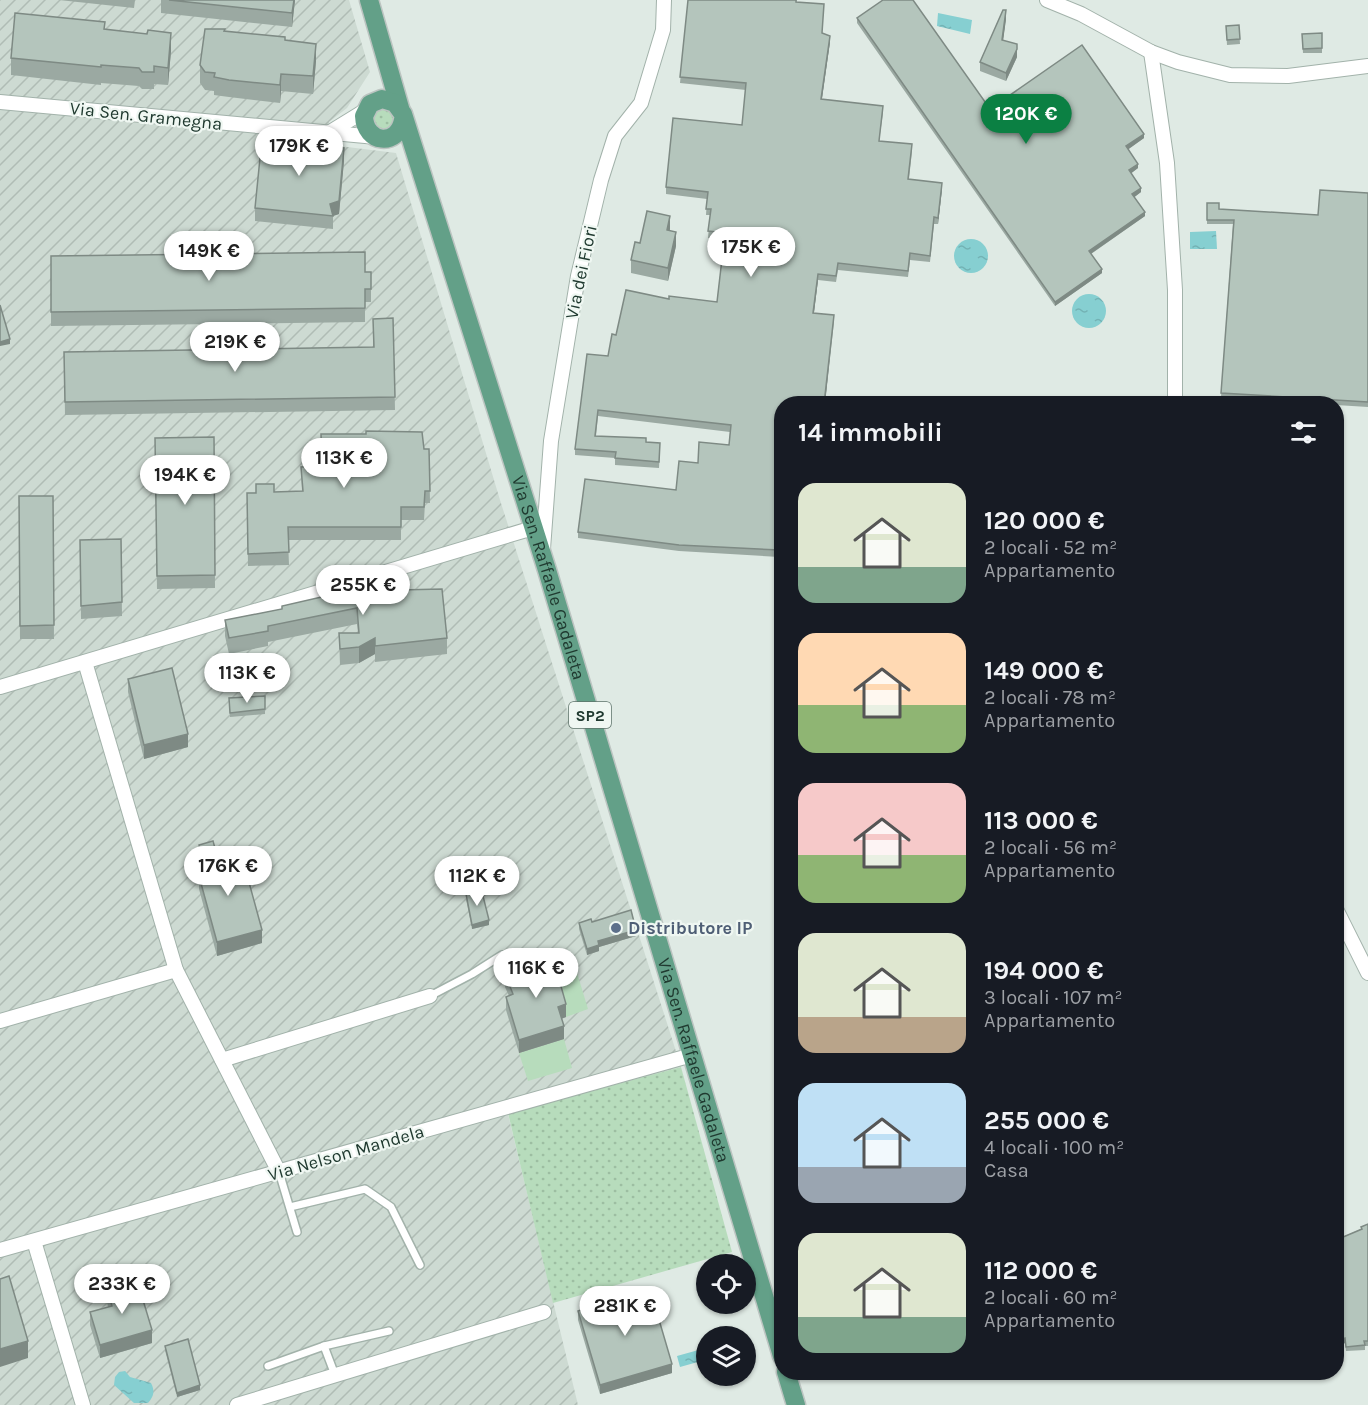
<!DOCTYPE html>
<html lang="it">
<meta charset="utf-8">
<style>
body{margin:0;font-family:Karla,sans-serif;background:#242831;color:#f1f3f6;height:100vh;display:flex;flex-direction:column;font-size:22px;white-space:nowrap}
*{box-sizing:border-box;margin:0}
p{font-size:20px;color:#9ea1a6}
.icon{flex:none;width:33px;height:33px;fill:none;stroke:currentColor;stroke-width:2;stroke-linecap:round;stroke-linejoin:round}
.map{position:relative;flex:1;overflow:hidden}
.side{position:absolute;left:774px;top:396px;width:570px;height:984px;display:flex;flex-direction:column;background:#171b24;border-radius:24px;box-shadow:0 2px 4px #0004}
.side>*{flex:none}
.fabs{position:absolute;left:696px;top:1254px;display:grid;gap:12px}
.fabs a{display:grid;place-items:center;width:60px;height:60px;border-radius:50%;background:#171b24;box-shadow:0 2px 4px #0004;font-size:30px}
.price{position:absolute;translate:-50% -51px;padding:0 14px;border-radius:21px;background:#fff;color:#222;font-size:20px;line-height:39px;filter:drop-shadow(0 2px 3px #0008)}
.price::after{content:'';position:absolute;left:50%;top:36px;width:18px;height:14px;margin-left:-9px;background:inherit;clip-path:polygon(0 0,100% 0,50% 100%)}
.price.selected{background:#0b8043;color:#fff}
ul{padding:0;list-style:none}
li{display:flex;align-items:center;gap:18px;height:150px;padding:0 24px}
li span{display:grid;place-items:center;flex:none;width:168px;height:120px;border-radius:18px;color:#555}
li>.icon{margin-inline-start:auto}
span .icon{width:72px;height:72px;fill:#fffc;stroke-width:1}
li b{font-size:26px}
h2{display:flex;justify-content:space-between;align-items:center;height:72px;padding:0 24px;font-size:26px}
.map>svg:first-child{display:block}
.industrial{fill:url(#industrial-furrows)}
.grass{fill:url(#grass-dots)}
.garden{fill:#b7dcbc}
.water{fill:url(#water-ripples)}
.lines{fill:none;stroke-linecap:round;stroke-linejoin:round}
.lane-casing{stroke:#a2b2aa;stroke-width:10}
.street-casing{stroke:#a2b2aa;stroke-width:16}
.primary-casing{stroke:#bcc4c1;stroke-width:21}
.lane{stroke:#fff;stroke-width:7}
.street{stroke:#fff;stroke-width:14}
.primary{stroke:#63a088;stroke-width:18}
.wall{fill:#9ba9a2}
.shaded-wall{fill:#7e8a84}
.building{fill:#b4c5bc;stroke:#7e8a84;stroke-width:1.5}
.service-dot{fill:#5c6f8a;stroke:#eff7f2;stroke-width:2}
.labels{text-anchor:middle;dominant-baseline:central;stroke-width:4.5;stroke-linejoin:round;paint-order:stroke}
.shield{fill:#eff7f2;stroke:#5e736a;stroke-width:1.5}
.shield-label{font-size:16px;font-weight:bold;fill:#203a30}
.street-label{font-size:18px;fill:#203a30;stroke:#eff7f2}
.service-label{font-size:18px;font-weight:bold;fill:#4e5e75;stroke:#eff7f2;text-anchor:start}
</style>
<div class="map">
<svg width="1368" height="1405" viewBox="0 0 1368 1405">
<defs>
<pattern id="industrial-furrows" width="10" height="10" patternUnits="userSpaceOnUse" patternTransform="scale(1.5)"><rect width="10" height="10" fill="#cddad2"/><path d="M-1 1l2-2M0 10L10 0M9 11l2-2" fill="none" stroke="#b0bcb5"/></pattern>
<pattern id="grass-dots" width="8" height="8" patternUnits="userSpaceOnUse" patternTransform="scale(1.5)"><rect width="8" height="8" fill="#b7dcbc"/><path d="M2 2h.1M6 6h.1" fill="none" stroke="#9dbea2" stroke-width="1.8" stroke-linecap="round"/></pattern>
<pattern id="water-ripples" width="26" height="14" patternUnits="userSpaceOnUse" patternTransform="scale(1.5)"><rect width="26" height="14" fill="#86cfd1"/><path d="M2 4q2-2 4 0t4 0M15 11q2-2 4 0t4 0" fill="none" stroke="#73b2b4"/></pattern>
</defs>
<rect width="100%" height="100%" fill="#dfeae4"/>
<polygon class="industrial" points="0,0 349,0 370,72 347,108 329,122 331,145 396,153 500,500 681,1067 508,1114 578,1405 0,1405"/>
<g class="grass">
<path d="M383 105 395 115C394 127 388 130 377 130L370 111Z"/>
<polygon points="681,1067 732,1252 553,1303 508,1113"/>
</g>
<g class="garden">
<polygon points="574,963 588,1009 566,1017 553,971"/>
<polygon points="564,1039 572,1068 528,1081 519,1053"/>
</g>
<g class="water">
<polygon points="938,13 972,20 970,34 937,26"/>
<polygon points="1216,231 1217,249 1190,249 1190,232"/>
<circle cx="971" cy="256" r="17"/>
<circle cx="1089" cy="311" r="17"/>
<polygon points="702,1349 705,1360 680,1367 677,1356"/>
<path d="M125 1371 130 1377 151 1383C155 1391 154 1396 148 1403H134L114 1385 115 1377 119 1372Z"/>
</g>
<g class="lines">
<g class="lane-casing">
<g id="lane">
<polyline points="430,996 472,974 502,955"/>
<polyline points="279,1172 297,1232"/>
<polyline points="290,1207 365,1189 391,1207 420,1265"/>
<polyline points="324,1346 389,1331"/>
<polyline points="268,1366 324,1346 335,1375"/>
</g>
</g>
<g class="street-casing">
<g id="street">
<polyline points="1047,0 1081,14 1151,52 1178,62 1230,75 1288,76 1368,66"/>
<polyline points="1151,52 1167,163 1175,290 1175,404"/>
<polyline points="0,102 376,137"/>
<polyline points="327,134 366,110"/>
<polyline points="543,549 551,441 578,276 601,180 615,136 641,103 663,30 664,0"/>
<polyline points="85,662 176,970 279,1172"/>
<polyline points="0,687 533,528"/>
<polyline points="1336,909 1368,973"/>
<polyline points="0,1021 176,970"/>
<polyline points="222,1060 430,996"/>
<polyline points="34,1241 83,1405"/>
<polyline points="0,1250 692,1055"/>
<polyline points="237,1405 544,1312"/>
</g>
</g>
<g class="primary-casing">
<g id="primary">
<polyline points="369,0 400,108"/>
<path id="s1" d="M403 120C398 147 365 144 364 116L370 104 382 99 395 103 403 114 547 570 782 1356"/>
<polyline points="786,1372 796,1405"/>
</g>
</g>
<use href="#lane" class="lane"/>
<use href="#street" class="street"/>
<use href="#primary" class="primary"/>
</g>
<g class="wall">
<polygon points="59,0 135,0 134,8"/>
<polygon points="161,0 295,0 292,27 161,13"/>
<polygon points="688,0 797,0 796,2 830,42 822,99 883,113 879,141 912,151 909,179 942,189 938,224 934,224 930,262 910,260 908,277 838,270 836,282 818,280 814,313 834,322 825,404 782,404 782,568 778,568 779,557 679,551 578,538 578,532 676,490 698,463 729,445 730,432 598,416 596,436 646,442 660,449 659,468 615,465 615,458 575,455 575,449 616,335 669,299 717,302 724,240 708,238 710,215 706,215 707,199 666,194 666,187 742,125 746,90 680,83"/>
<polygon points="857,18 990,109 1144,138 1128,149 1138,168 1131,173 1141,192 1134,197 1145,216 1091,254 1102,273 1055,306 857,23"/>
<polygon points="1006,19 1003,40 1017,57 1006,81 980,71 980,62"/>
<polygon points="1239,25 1240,44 1227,45 1226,26"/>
<polygon points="105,29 171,51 168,85 154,84 154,89 142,89 139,86 101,83 101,85 11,75 11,58"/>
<polygon points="225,31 285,40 316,61 313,94 281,91 280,103 229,97 214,95 214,91 205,90 200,83 200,65"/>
<polygon points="1322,33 1322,53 1303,53 1302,34"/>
<polygon points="318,146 344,161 339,214 333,216 333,229 255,221 255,208"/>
<polygon points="1368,193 1368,407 1336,405 1336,404 1315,404 1221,397 1233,224 1207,224 1207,203 1219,209 1318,215"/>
<polygon points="670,229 670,231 676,246 668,281 631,273 631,260 640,243"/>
<polygon points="51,256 365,272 371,289 371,302 365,302 365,322 51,326"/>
<polygon points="393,318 395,410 65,415 64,352 373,347 373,319"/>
<polygon points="214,437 215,588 157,589 155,438"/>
<polygon points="424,449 429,449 430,503 425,503 424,520 401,520 401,540 288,540 289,565 248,566 247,493 302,491 301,467 321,466"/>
<polygon points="19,496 53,496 54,639 20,639"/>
<polygon points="121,539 122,616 81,619 80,540"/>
<polygon points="339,595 447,638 447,654 375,662 375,654 359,663 340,665 339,633 358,633 357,624 268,642 268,646 229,654 225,636 225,620 282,609 282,606"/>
<polygon points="128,679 188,747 144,759 128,692"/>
<polygon points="265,696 265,714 230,717 229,698"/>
<polygon points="199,845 221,870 262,943 217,956 199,889 199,876 204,875 199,858"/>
<polygon points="466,894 489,925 472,929 466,899"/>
<polygon points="592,922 636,936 599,947 599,951 587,955 579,929 579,923"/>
<polygon points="505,974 566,1017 561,1019 564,1039 519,1053 506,1010 506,997 509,996 505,987"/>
<polygon points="1368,1224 1368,1346 1365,1346 1365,1350 1346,1351 1345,1343 1336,1347 1336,1240 1361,1229 1361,1227"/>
<polygon points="107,1289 152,1343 100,1358 90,1325 90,1312 108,1307 107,1302"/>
<polygon points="578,1311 672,1373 600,1394 578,1320"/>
<polygon points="165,1346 200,1390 177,1397 165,1350"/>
</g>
<g class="shaded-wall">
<polygon points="294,0 295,0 292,27 292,13"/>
<polygon points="1006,10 1006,19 1002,49 1002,40"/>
<polygon points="171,33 171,51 168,85 168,68"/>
<polygon points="830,36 830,42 821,105 821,99"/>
<polygon points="316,44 316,61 313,94 313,76"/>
<polygon points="1017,49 1017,57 1006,81 1006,73"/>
<polygon points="281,74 281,91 280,103 280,85"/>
<polygon points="1144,134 1144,138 1126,151 1126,146"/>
<polygon points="344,148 344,161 339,214 333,216 330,204"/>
<polygon points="1138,164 1138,168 1129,175 1129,170"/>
<polygon points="942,183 942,189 938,224 938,218"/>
<polygon points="1141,188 1141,192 1132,199 1132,194"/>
<polygon points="1145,212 1145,216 1089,255 1089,251"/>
<polygon points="670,216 670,229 667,244 667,230"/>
<polygon points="676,232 676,246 668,281 668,268"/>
<polygon points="1102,269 1102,273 1055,306 1055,302"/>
<polygon points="818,274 818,280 813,320 813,313"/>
<polygon points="834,315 825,404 824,404"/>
<polygon points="10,339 10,344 0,346 0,342"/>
<polygon points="375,638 375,654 359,663 359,647"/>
<polygon points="188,734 188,747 144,759 144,745"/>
<polygon points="489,920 489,925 472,929 472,925"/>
<polygon points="262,930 262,943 217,956 217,942"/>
<polygon points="636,930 636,936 599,947 599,951 587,955 587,949 598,941"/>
<polygon points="566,1004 566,1017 558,1020 558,1007"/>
<polygon points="564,1026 564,1039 519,1053 519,1040"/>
<polygon points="152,1330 152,1343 100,1358 100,1345"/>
<polygon points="1345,1338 1345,1343 1336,1347 1336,1342"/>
<polygon points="28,1341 28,1358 0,1367 0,1349"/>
<polygon points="672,1364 672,1373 600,1394 600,1385"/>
<polygon points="200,1385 200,1390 177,1397 177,1393"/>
</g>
<g class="building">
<polygon points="169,0 294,0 292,13"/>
<polygon points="688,0 796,0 796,2 824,4 822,33 830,36 821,99 883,106 879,141 912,144 908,179 942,183 938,218 934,217 930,256 910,253 908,271 838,263 836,276 818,274 813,313 834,315 824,404 782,404 782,561 778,561 779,550 679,545 578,532 585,479 676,490 679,461 698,463 699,442 729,445 731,425 598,410 595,436 646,438 646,442 660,443 659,462 615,458 616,452 575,449 587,354 608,356 612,334 616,335 626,290 669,299 669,296 717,302 725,233 708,231 711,209 706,209 708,192 666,187 673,118 742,125 746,83 680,77"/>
<polygon points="883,0 913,0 990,109 1082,45 1144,134 1126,146 1138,164 1129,170 1141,188 1132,194 1145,212 1089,251 1102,269 1055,302 857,18"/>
<polygon points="1003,10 1006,10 1002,40 1017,44 1017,49 1006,73 980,62"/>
<polygon points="15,13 105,22 104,29 147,34 148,30 171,33 168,68 154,66 154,72 142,72 139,68 101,65 101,67 11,58"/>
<polygon points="1239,25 1240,39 1227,40 1226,26"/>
<polygon points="205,29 225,29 224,31 285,37 285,40 316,44 313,76 281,74 280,85 229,80 214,77 215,73 205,72 200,65"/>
<polygon points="1322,33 1322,48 1303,49 1302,34"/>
<polygon points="262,138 318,143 317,146 344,148 339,201 330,204 333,216 255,208"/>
<polygon points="1320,190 1368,193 1368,402 1221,393 1234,220 1207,220 1207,203 1219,203 1219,209 1318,215"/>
<polygon points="647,211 670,216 667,230 676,232 668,268 631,260 635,242 640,243"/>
<polygon points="365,252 365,272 371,272 371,289 365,289 365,308 51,312 51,256"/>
<polygon points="0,305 10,339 0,342"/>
<polygon points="393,318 395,397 65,402 64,352 374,347 373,319"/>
<polygon points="366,431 422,432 424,449 429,449 430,491 425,491 424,507 401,507 401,527 288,527 289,552 248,554 247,493 256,493 256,484 274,484 274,492 303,491 301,467 322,466 321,434 366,434"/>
<polygon points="214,437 215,575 157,576 155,438"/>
<polygon points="19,496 53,496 54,625 20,626"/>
<polygon points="121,539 122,602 81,606 80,540"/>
<polygon points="442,589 447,638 375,646 375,638 359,647 340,649 339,633 359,633 357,608 268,626 268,631 229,638 225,620 282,609 282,606 339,593 339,595 355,591"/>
<polygon points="172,668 188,734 144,745 128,679"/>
<polygon points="265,696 265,709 230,713 229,698"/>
<polygon points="213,841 221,870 244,864 262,930 217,942 199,876 207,874 199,845"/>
<polygon points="481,888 489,920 472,925 466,894"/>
<polygon points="631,910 636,930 598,941 599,945 587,949 579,923 591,919 592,922"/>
<polygon points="553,958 566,1004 558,1007 564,1026 519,1040 506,997 513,994 505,974"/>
<polygon points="1368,1224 1368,1341 1364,1341 1365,1345 1346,1347 1345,1338 1336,1342 1336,1240 1362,1229 1361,1227"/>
<polygon points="9,1276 28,1341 0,1349 0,1279"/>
<polygon points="137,1280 152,1330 100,1345 90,1312 112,1306 107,1289"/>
<polygon points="650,1289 672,1364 600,1385 578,1311"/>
<polygon points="188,1339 200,1385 177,1393 165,1346"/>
</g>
<circle class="service-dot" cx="616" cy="928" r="6"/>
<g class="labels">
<rect class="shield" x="569" y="702" width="42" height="26" rx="4.5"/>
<g class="shield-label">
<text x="590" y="715">SP2</text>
</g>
<g class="street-label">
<text transform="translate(146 116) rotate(6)">Via Sen. Gramegna</text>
<text transform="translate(581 272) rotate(-78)">Via dei Fiori</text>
<text stroke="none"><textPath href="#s1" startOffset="602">Via Sen. Raffaele Gadaleta</textPath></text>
<text stroke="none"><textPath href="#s1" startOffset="1106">Via Sen. Raffaele Gadaleta</textPath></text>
<text transform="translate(346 1153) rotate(-16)">Via Nelson Mandela</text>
</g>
<g class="service-label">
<text x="628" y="928">Distributore IP</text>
</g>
</g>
</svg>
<div class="fabs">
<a><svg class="icon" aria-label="locate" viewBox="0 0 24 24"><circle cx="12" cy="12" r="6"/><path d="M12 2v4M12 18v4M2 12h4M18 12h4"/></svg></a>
<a><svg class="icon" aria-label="layers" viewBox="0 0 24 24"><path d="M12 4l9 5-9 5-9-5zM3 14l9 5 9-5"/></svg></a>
</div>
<b class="price selected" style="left:1026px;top:145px">120K €</b>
<b class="price" style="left:299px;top:177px">179K €</b>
<b class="price" style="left:751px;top:278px">175K €</b>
<b class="price" style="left:209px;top:282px">149K €</b>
<b class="price" style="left:235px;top:373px">219K €</b>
<b class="price" style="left:344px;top:489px">113K €</b>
<b class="price" style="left:185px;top:506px">194K €</b>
<b class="price" style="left:363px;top:616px">255K €</b>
<b class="price" style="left:247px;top:704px">113K €</b>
<b class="price" style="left:228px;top:897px">176K €</b>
<b class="price" style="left:477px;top:907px">112K €</b>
<b class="price" style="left:536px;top:999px">116K €</b>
<b class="price" style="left:122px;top:1315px">233K €</b>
<b class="price" style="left:625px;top:1337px">281K €</b>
<section class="side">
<h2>14 immobili<svg class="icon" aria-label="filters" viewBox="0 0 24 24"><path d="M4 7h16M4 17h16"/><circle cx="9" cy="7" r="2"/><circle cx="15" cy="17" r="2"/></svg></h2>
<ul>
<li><span style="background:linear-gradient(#dfe7d0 70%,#7fa58c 0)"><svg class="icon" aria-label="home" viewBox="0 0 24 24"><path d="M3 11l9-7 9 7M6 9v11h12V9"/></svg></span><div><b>120 000 €</b><p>2 locali · 52 m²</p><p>Appartamento</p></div></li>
<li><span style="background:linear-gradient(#ffd9b3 60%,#8fb573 0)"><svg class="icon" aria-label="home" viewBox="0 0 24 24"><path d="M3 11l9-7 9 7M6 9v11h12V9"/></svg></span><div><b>149 000 €</b><p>2 locali · 78 m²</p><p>Appartamento</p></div></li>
<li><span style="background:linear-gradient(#f6c9c9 60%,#8fb573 0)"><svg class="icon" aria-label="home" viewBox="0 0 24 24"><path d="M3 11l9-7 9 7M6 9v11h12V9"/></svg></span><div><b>113 000 €</b><p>2 locali · 56 m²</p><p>Appartamento</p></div></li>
<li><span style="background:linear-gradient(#dfe7d0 70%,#b9a48a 0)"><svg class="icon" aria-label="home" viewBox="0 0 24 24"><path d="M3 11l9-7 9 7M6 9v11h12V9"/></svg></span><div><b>194 000 €</b><p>3 locali · 107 m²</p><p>Appartamento</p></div></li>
<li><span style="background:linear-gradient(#bfe0f5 70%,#9aa5b1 0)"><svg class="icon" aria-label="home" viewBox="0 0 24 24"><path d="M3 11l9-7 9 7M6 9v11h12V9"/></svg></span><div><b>255 000 €</b><p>4 locali · 100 m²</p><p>Casa</p></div></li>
<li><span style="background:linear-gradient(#dfe7d0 70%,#7fa58c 0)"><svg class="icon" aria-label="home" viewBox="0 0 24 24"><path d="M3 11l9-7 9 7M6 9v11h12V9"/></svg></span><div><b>112 000 €</b><p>2 locali · 60 m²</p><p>Appartamento</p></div></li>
</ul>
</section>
</div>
